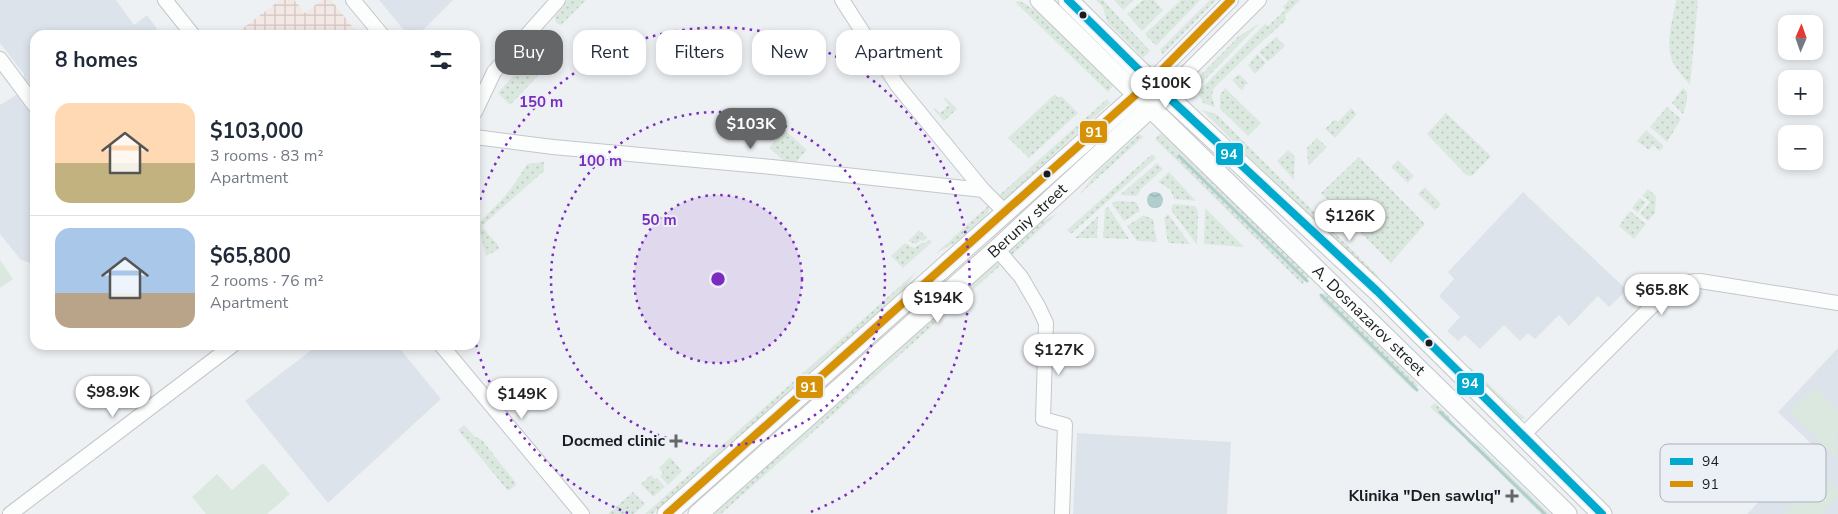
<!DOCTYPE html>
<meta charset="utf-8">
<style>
body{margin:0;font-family:"Nunito Sans",sans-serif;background:#f6f6f7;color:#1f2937;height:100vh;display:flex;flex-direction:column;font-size:19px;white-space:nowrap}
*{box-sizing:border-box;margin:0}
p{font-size:16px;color:#747a83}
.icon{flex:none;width:28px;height:28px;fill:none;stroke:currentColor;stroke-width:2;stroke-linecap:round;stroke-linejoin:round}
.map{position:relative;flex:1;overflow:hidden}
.panel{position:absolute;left:30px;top:30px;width:450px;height:320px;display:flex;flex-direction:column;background:#fff;border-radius:15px;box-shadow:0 2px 8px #0003}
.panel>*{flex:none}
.top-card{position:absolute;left:495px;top:30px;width:475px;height:45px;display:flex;gap:10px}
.needle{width:32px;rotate:2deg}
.controls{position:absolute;left:1778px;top:15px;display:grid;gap:10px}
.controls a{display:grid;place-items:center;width:45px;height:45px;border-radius:10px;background:#fff;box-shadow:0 2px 8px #0003;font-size:25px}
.price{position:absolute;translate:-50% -42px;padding:0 11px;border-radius:18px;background:#fff;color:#222;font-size:16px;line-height:32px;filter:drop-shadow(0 1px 2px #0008)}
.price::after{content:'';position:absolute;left:50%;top:30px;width:15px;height:11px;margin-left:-8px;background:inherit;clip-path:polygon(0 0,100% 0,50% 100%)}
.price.current{background:#646668;color:#fff}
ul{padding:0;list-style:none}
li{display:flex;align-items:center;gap:15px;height:125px;padding:0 25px}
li+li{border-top:1px solid #e0e1e3}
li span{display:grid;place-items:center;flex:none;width:140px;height:100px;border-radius:15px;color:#555}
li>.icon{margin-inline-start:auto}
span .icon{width:60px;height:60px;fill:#fffc;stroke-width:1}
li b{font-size:21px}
h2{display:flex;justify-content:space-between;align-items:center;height:60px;padding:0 25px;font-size:21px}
.pill{padding:0 18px;border-radius:15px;background:#fff;box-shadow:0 2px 8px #0003;font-size:18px;line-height:45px}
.pill.current{background:#646668;color:#fff}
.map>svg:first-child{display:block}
.built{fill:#dde3eb}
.industrial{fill:url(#industrial-grid)}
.grass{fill:url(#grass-dots)}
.garden{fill:#dbe8df}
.water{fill:url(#water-waves)}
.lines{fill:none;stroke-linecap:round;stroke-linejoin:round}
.stream{stroke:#b1cece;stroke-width:3}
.minor-casing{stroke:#c4c6c9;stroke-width:16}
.major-casing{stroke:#c4c6c9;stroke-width:21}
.minor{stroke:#fcfdfd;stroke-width:14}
.major{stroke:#fcfdfd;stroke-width:19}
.bus-1-casing{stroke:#ebf0f7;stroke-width:11}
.bus-2-casing{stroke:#ebf0f7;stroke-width:11}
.bus-1{stroke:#00a9ce;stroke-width:8}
.bus-2{stroke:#d69104;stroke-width:8}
.ring{fill:none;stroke:#7b2cbf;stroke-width:2.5;stroke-dasharray:2.5 5}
.bus-dot{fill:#191b1d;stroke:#ebf0f7;stroke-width:2}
.poi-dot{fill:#646668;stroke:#ebf0f7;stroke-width:2}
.labels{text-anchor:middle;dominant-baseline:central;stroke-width:4;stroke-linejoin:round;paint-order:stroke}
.street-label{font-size:16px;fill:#191b1d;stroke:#ebf0f7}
.poi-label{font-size:16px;font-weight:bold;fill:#191b1d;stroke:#ebf0f7;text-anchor:end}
.key{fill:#ebf0f7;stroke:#acb0b6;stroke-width:1}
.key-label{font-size:14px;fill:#191b1d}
.centre{fill:#7b2cbf;stroke:#ebf0f7;stroke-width:2.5}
.ring-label{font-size:15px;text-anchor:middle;font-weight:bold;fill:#7b2cbf;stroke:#ebf0f7;stroke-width:4;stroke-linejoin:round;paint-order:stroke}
.line-badge{stroke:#ebf0f7;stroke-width:2}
.badge-label{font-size:14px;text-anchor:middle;font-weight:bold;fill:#fff}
</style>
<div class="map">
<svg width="1838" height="514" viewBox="0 0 1838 514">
<defs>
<pattern id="industrial-grid" width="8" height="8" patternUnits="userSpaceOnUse" patternTransform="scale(1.25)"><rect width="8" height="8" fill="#f4e8e4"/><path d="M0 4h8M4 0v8" fill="none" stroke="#d1c6c3"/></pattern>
<pattern id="grass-dots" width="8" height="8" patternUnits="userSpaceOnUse" patternTransform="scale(1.25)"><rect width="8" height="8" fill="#dbe8df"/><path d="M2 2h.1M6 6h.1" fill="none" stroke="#bbc6bf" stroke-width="1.8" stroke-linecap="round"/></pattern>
<pattern id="water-waves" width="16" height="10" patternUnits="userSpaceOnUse" patternTransform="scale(1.25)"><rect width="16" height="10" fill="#b1cece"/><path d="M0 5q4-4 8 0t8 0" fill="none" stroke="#98b0b0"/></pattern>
</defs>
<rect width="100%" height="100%" fill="#eef1f4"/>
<g class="built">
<polygon points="0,0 116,0 134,25 147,15 157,29 149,35 35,35 35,95 23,79 24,74 0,43"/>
<polygon points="379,0 453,0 418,35 408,35"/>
<polygon points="18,94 35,117 35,264 21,260 0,234 0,105"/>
<polygon points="1523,192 1627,290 1609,307 1598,296 1569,326 1559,315 1535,339 1528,333 1520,341 1504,325 1480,349 1465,335 1458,341 1447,331 1460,317 1439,296 1454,279 1448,272"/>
<polygon points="318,345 397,345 441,399 328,503 245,401"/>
<polygon points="1838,348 1838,514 1747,514 1800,459 1807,465 1820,452 1778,412"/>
<polygon points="1077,433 1231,442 1227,514 1073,514"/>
</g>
<polygon class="industrial" points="280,0 294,0 305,13 322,0 331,0 359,35 234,35"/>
<g class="grass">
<polygon points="567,0 586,0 561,25 556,23 555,16"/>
<polygon points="1096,0 1103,0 1150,51 1143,58 1107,22 1103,7"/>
<polygon points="1114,0 1134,0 1123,10"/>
<polygon points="1143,0 1154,0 1163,10 1142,31 1127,14"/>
<polygon points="1181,0 1200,0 1156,46 1145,34"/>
<polygon points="1210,0 1216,0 1163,54 1160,50"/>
<polygon points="1289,0 1300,0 1285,15 1286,20 1256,47 1213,89 1212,97 1215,107 1203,103 1198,92 1265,24 1268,26 1285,10 1283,7"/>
<path d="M1676 0H1698L1690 85C1685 79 1679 73 1675 66 1663 48 1673 20 1676 0Z"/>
<polygon points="1020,1 1037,11 1113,86 1108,92 1015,2"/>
<polygon points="1260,23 1196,89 1193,83 1239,36"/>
<polygon points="547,37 562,51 510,105 498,93"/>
<polygon points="1276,37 1285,46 1268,62 1259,52"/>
<polygon points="1257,54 1266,63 1255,74 1248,65"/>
<polygon points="1239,74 1249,84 1246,84 1242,91 1232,80"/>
<polygon points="1225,88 1261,123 1248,136 1220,109 1220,95"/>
<polygon points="1683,88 1687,92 1687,101 1683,114 1672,103"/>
<polygon points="1055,94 1058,98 1061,96 1078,113 1029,158 1008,138"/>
<polygon points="945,97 957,109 944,121 933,109 935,108 940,113 949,105 944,99"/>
<polygon points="1107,99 1110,103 1004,200 999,201 995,199"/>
<polygon points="1667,107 1681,119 1667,142 1650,127"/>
<polygon points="1351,108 1357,114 1335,138 1325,129 1335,119 1338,122"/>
<polygon points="1202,110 1216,114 1378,276 1373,282"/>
<polygon points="1446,113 1491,156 1472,176 1466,175 1427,134"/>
<polygon points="785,130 807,150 796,162 784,161 769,148"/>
<polygon points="1646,130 1664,146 1660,151 1653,145 1649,150 1637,141"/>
<polygon points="1161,133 1309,276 1302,284 1155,139"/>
<polygon points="1139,134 1143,137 1080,194 1096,173"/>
<polygon points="1317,138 1327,147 1308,166 1307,148"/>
<polygon points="1288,150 1295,156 1294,180 1277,161"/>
<polygon points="1152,154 1156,158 1071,234 1067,230"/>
<polygon points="1359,157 1425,224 1391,263 1321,193"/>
<polygon points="1398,160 1414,176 1408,183 1391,167"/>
<path d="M544 162V171L483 225V228L498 245 499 249 486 256 478 225C486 214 496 206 505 196 513 186 521 175 527 164Z"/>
<polygon points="1157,163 1163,169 1141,189 1137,196 1120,195"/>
<polygon points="1169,172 1196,201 1174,199 1170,189 1158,182"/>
<polygon points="1425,187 1441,204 1435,210 1418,194"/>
<polygon points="1648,189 1656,196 1655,213 1648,221 1640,214 1650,202 1642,196"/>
<polygon points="1640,198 1646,202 1638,213 1632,208"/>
<polygon points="1115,201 1136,202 1140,211 1124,221 1112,204"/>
<polygon points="1173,204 1195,206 1198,211 1197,245 1171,210"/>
<polygon points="988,206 989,212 956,242 935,254"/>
<polygon points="1108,207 1129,239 1103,238 1105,209"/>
<polygon points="1205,208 1244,247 1204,244"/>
<polygon points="1630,211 1646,224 1634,239 1619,226"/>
<polygon points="1058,213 1011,256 1009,252 1009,249 1041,222"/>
<polygon points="1168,214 1190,244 1168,243 1164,218"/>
<polygon points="1144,215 1147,217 1153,219 1157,242 1137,241 1127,226"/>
<polygon points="1098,216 1097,238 1075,238"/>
<polygon points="919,230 927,237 924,241 920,240 916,244 908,241"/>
<polygon points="929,239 932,242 903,268 891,256 905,243 914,248 922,243 925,243"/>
<polygon points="998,263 1002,264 721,514 712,514 994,264"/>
<polygon points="917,271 903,290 652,514 645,514"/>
<polygon points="1325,292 1418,385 1414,391 1319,298"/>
<polygon points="1470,367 1526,419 1515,419 1470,375"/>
<polygon points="1435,403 1449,416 1453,428 1430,407"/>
<polygon points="464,425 474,436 482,440 516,483 515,486 508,491 458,430"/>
<polygon points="1466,440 1477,443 1550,514 1541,514"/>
<polygon points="670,457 682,471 668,485 660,476 663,473 659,468"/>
<polygon points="651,475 655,479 657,478 665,487 653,497 641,484"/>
<polygon points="633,492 645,504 634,514 608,514"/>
</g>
<g class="garden">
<polygon points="0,260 13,279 0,288"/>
<polygon points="1815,387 1838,410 1837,459 1790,411"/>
<polygon points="263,463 290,494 267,514 206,514 192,497 217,474 232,490"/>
<polygon points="1821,474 1838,490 1838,497 1822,514 1784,514"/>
</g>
<circle class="water" cx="1155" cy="200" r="8"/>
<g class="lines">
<g class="stream">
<polyline points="1179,156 1307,281"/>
<polyline points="1321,295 1417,390"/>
<polyline points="1440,412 1545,514"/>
</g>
<g class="minor-casing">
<g id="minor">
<polyline points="165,0 193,35"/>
<polyline points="353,0 382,35"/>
<polyline points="842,0 897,85 983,190"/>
<polyline points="0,59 35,106"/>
<polyline points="1151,81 1231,0"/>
<polyline points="1165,94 1259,0"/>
<polyline points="475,112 494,72 558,0"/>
<polyline points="475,137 553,147 772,167 983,190 1005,212"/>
<polyline points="997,249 1021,277 1038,306 1046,323 1043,419 1065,425 1062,514"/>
<polyline points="441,345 582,514"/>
<path d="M1523 435 1659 299C1673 286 1682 281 1700 281L1838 303"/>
<polyline points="10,514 233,345"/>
</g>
</g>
<g class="major-casing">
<g id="major">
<path id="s1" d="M1040 0 1567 514"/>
<polyline points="1068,0 1138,69 1377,291 1602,514"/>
<polyline points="667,514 1146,87"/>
<path id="s2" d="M698 514 997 249 1160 99"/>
</g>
</g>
<use href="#minor" class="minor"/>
<use href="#major" class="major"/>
<g class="bus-1-casing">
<polyline id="bus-1" points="1068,0 1138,69 1377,291 1602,514"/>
</g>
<g class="bus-2-casing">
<polyline id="bus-2" points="667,514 1151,81 1231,0"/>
</g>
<use href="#bus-1" class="bus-1"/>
<use href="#bus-2" class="bus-2"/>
</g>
<circle cx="718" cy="279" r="84" fill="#7b2cbf" fill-opacity=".12"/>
<g class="ring">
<circle cx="718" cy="279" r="84"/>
<circle cx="718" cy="279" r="167"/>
<path d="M628 513A251 251 0 0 1 476 344M476 214A251 251 0 1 1 808 513"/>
</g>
<g class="bus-dot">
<circle cx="1083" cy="15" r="4.5"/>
<circle cx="1047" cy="174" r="4.5"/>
<circle cx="1429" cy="343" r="4.5"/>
</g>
<g class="poi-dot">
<path d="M673.5 433.5h5v5h5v5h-5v5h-5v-5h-5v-5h5z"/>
<path d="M1509.5 488.5h5v5h5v5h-5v5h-5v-5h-5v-5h5z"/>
</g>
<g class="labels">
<g class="street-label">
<text stroke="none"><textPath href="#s2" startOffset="441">Beruniy street</textPath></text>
<text stroke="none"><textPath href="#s1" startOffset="459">A. Dosnazarov street</textPath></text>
</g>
<g class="poi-label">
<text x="665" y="441">Docmed clinic</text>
<text x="1501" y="496">Klinika "Den sawlıq"</text>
</g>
</g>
<rect x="1660" y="444" width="166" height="58" rx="8" class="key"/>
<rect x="1670" y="458" width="23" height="7" fill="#00a9ce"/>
<rect x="1670" y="481" width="23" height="6" fill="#d69104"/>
<g class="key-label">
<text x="1702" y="466">94</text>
<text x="1702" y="489">91</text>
</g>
<circle cx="718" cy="279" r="8" class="centre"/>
<g class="ring-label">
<text x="541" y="107">150 m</text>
<text x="600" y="166">100 m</text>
<text x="659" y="225">50 m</text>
</g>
<g class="line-badge">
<rect x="1079" y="120" width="29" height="24" rx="5" fill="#d69104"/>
<rect x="1215" y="142" width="29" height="24" rx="5" fill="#00a9ce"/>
<rect x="1456" y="372" width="29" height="24" rx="5" fill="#00a9ce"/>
<rect x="795" y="375" width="29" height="24" rx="5" fill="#d69104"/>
</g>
<g class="badge-label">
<text x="1094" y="137">91</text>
<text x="1229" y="159">94</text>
<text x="1470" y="388">94</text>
<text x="809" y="392">91</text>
</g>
</svg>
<div class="controls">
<a><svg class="needle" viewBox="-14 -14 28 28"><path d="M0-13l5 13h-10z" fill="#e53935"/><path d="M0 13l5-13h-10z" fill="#747a83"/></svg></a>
<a>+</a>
<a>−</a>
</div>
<b class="price" style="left:1166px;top:109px">$100K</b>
<b class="price current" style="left:751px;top:150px">$103K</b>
<b class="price" style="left:1350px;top:242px">$126K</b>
<b class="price" style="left:1662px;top:316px">$65.8K</b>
<b class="price" style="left:938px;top:324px">$194K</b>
<b class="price" style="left:1059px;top:376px">$127K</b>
<b class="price" style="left:113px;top:418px">$98.9K</b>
<b class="price" style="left:522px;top:420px">$149K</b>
<div class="top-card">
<a class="pill current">Buy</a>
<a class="pill">Rent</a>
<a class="pill">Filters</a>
<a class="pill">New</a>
<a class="pill">Apartment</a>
</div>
<section class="panel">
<h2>8 homes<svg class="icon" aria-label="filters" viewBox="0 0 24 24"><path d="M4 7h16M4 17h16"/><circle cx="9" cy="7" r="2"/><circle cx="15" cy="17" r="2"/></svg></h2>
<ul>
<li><span style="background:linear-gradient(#ffd9b3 60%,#c2b280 0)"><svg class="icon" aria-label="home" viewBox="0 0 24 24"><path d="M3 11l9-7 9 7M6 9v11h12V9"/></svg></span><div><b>$103,000</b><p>3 rooms · 83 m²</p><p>Apartment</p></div></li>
<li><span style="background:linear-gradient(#a9c7e8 65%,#b9a48a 0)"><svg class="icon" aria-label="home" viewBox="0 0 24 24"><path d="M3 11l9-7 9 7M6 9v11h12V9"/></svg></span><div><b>$65,800</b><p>2 rooms · 76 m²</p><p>Apartment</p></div></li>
</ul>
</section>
</div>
